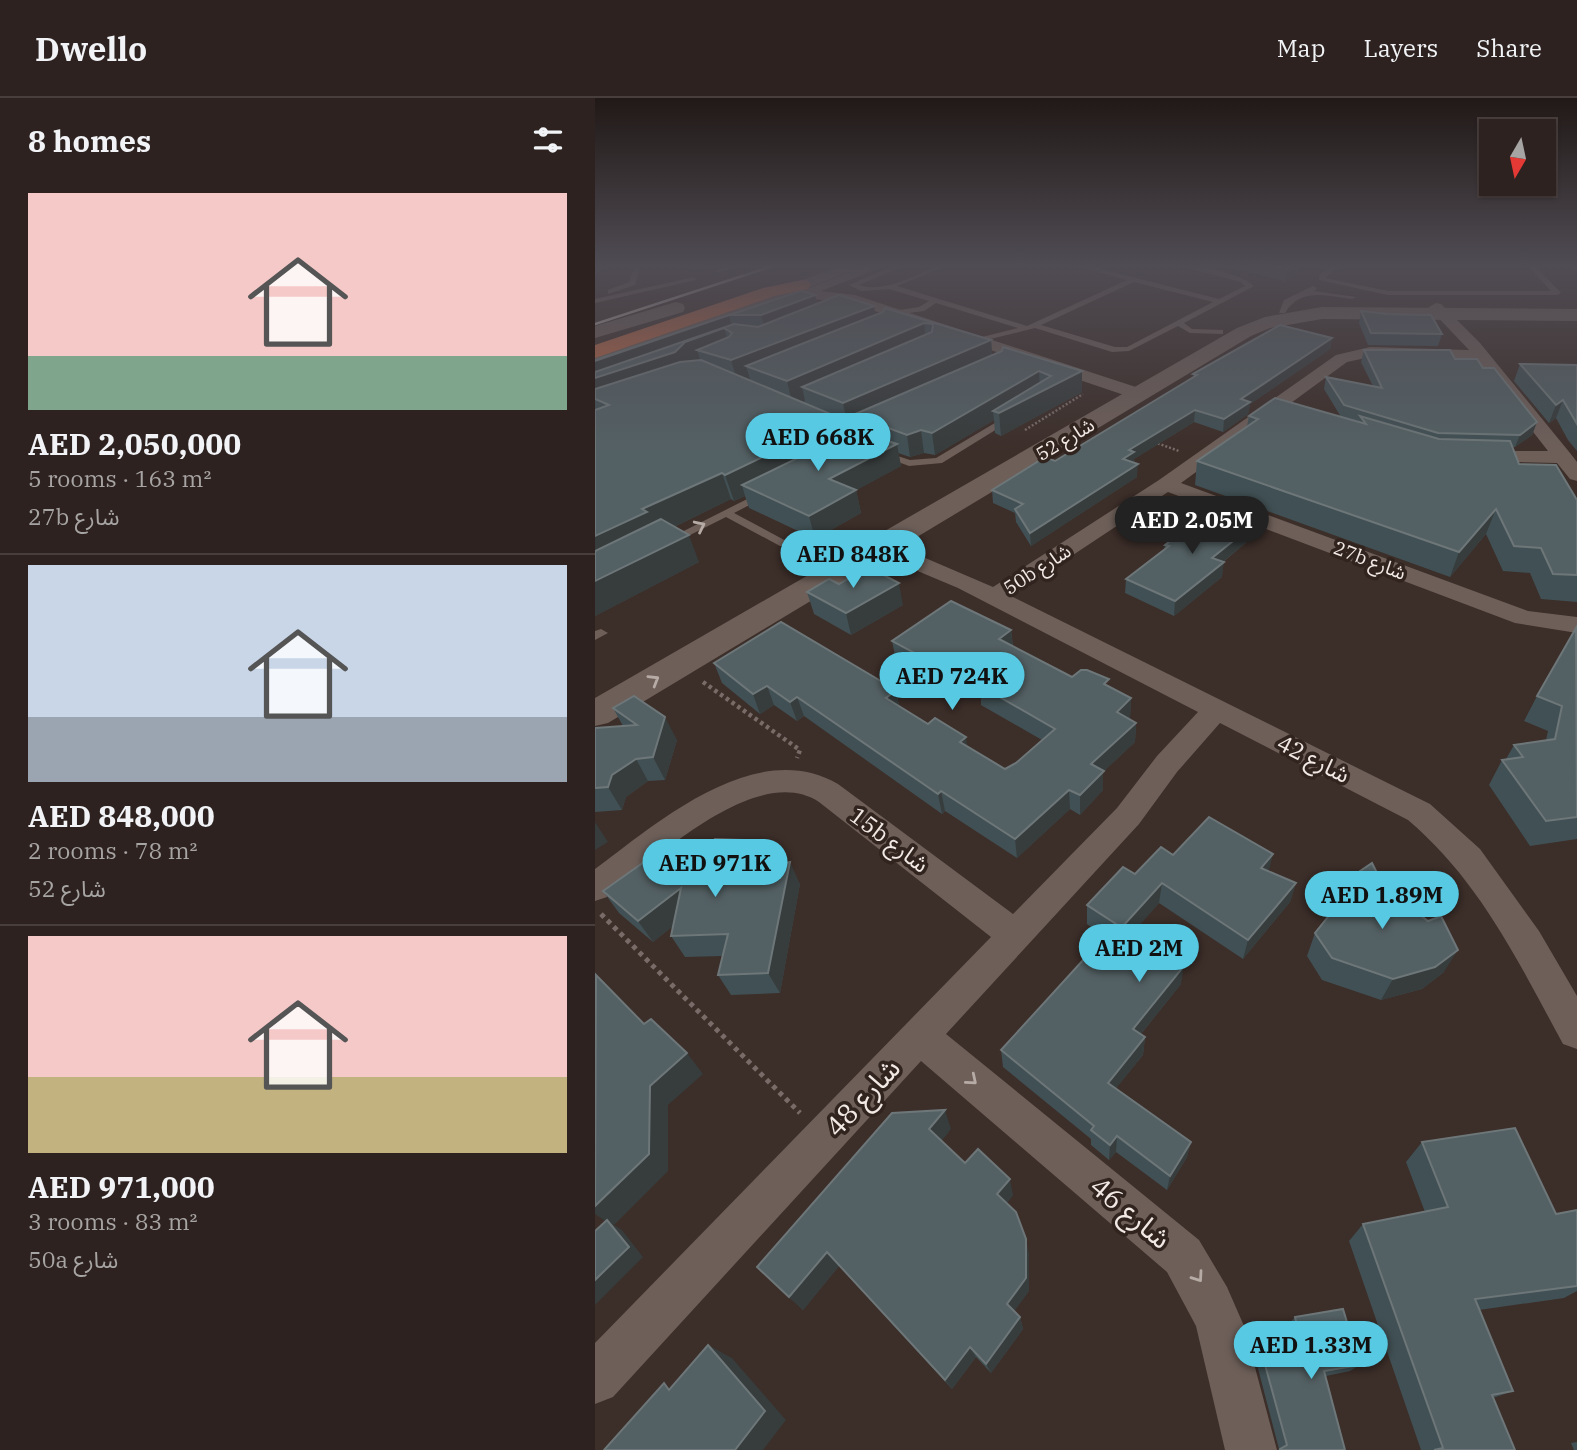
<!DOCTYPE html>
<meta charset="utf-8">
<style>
body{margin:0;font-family:"IBM Plex Serif","Noto Sans Arabic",serif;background:#392f2c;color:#f1f3f6;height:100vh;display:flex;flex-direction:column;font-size:26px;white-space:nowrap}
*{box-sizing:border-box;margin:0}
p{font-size:23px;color:#a7a4a4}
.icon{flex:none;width:38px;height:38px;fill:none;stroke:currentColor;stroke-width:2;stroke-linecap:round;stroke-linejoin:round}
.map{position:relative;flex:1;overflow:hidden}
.side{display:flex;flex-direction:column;background:#2d221f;width:595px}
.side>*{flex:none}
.needle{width:46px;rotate:189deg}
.fabs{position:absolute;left:884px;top:21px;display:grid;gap:14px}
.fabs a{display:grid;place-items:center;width:77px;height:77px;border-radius:0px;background:#2d221f;box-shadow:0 2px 5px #0004,0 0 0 2px #483f3d;font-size:35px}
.price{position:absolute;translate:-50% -60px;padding:0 16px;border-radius:24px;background:#58c9e3;color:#111;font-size:23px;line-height:46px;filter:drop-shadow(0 2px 4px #0008)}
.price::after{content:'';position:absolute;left:50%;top:42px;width:21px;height:16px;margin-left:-10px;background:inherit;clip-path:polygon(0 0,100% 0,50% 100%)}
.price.active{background:#222;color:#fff}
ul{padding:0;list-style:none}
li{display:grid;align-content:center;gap:14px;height:371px;padding:0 28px}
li+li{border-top:2px solid #483f3d}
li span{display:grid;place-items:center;height:217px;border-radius:0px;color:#555}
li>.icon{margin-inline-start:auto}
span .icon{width:126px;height:126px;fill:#fffc;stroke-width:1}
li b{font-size:30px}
h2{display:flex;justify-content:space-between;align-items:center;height:84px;padding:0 28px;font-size:30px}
header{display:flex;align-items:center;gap:42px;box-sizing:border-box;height:98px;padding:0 35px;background:#2d221f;border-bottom:2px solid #483f3d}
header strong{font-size:33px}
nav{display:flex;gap:38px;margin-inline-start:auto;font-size:24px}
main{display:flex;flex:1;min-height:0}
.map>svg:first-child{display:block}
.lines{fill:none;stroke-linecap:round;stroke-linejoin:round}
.path-far2{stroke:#796c68;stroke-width:2.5;stroke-dasharray:2 2;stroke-linecap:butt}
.path-far1{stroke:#796c68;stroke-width:4.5;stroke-dasharray:3.5 3.5;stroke-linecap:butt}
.path{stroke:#796c68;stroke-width:5;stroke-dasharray:4.5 4.5;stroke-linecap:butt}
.lane{fill:#6e5f59;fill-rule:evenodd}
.street{fill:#6e5f59;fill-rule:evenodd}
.secondary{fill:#6e5f59;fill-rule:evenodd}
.primary{fill:#bb6645;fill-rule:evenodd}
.rail{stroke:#b9aeaa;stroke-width:2.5}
.wall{fill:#415054;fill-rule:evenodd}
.shaded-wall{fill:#373c3c}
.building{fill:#546164;stroke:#6d7678;stroke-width:2}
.oneway{stroke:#b7aba6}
.labels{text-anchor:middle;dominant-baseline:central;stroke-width:7;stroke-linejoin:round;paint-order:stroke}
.far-street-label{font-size:19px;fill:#f2e9e5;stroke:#31241f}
.street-label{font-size:23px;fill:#f2e9e5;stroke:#31241f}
.near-street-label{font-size:28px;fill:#f2e9e5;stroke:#31241f}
</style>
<header>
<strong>Dwello</strong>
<nav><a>Map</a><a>Layers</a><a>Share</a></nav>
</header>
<main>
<section class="side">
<h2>8 homes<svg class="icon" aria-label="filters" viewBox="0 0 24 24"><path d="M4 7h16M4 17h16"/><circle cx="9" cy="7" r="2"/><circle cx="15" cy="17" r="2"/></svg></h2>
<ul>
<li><span style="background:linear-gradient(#f6c9c9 75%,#7fa58c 0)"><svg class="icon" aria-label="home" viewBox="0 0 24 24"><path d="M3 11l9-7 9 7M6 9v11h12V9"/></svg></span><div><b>AED 2,050,000</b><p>5 rooms · 163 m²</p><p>27b شارع</p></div></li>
<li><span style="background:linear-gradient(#c9d6e8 70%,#9aa5b1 0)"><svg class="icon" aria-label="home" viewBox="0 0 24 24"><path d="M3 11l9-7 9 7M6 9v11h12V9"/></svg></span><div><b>AED 848,000</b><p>2 rooms · 78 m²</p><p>شارع 52</p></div></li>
<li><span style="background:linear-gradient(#f6c9c9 65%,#c2b280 0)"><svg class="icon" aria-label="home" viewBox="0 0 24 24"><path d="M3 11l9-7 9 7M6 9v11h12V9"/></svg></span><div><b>AED 971,000</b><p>3 rooms · 83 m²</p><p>50a شارع</p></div></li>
</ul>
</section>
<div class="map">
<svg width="982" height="1352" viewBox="0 0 982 1352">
<rect width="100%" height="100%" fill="#3c2e29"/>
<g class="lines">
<g class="path-far2">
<polyline points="430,332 488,296"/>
<polyline points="559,344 584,353"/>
</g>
<polyline class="path-far1" points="108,584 205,652 202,660"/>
<polyline class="path" points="6,816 205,1015"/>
<g class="lane">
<polygon points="2,166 9,166 0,178"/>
<polygon points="40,166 46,166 40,187 13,196 13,192 34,184"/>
<polygon points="138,166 149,166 123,175 120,173"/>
<path d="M303 166H313L264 187C289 196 323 176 346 166H356L302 188 432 228 532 182 474 166H486L624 201 650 188 646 184 577 166C597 166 645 174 659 188L589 225 597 231 628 232V236L595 235 583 228 534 253 517 254 440 230 383 244V240L423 230 341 205 329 213 298 217V213L324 209 334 203 294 191 266 193 254 187ZM539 184 618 204 532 249H520L446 227Z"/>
<polygon points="740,166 748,166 730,180 793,193 956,193 931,166 938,166 966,195 962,197 793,197 724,182 725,176"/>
<polygon points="99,179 101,182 0,205 0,201"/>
<path d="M718 188 722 190 719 193 761 199 757 201C732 198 705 189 690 215H684L689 202Z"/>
<polygon points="415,316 423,318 347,365 314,368 279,355 284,352 315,362 341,360"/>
<polygon points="170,392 174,393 174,397 139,415 193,444 193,448 185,448 131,419 75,447 67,447 65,445"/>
<polygon points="6,531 13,535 0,542 0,533"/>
</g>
<g class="street">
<polygon points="276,166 295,166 226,193 260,197 550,292 553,296 550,300 538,300 253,204 205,200 198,196"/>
<path d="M841 205 846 206 885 245 975 355 982 364V383L975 381 962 365 874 363 871 359 874 355 881 353H953L882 262 775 259 752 264 586 385 933 513 982 519V535L920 525 573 394 416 498 835 706 885 751 944 833 982 898V951L968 946C924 865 885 783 813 722L625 625 582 674 544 726 351 936 604 1142 632 1189 649 1228 682 1352H630L601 1228 572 1174 326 963 18 1299 0 1306V1245L396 839 224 704C162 663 58 763 12 799L0 803V771C62 725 161 638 243 686L418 816 522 710 562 658 603 614 363 490 256 445 253 440 256 435H272L398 489 564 382 741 257 775 249 874 252 836 212 834 209Z"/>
</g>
<g class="secondary">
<polygon points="251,166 275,166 0,271 0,258"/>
<polygon points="970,166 982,166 982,174"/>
<polygon points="81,204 88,206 90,210 88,214 0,240 0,228"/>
<polygon points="727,209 982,211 982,223 727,221 675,230 656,238 13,625 0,628 0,600 642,230 670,219"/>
</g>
<polygon class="primary" points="207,182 213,183 216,187 213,191 179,198 0,260 0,247 168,190"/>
<polyline class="rail" points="0,226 184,166"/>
</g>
<g class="wall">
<polygon points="81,166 131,166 121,169 99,172"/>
<polygon points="620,166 704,166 702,175 690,183"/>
<path d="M206 193 220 197 222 206 281 217 288 214 290 210 396 242 397 257 407 253 487 294 406 338 400 335 399 322 340 357 329 355 315 359 303 355 306 368 261 392 266 415 220 441 154 410 150 398 139 403 136 401 79 429 104 464 0 518V262ZM260 327 262 333 249 338 247 328 253 330Z"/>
<polygon points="766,213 847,236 843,248 773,247 764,225"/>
<polygon points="737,240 735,251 655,306 653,316 628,334 599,324 539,361 542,379 436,448 421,424 420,415 398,405 397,392 460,363 598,280 598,276"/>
<polygon points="769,252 860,261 888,270 942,324 937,337 920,349 918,349 924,366 982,402 982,504 946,501 935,475 908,473 891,436 855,479 600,387 602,363 652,328 654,318 746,319 729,291 731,279 778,288 766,264"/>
<polygon points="925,266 982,267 982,353 973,342 961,320 954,325 919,283"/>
<polygon points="622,428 666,432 628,464 627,479 579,518 530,495 531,481 569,452 570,447 601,430"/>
<polygon points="244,486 308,507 256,537 219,516 212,494"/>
<polygon points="982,530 982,741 935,748 894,687 907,662 911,661 919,647 951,642 953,633 929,623 942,598"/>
<polygon points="416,532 418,548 477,579 514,589 536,600 535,620 534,621 541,625 540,644 508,674 508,692 485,717 475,711 422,760 350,713 347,716 209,618 202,623 179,607 165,616 127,585 119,565 301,592 304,608 410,671 421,665 447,642 386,607 386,600 349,579 341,585 301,562 297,543"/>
<polygon points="18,610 82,642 70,682 53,683 31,699 27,712 0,714 0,630 28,628"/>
<polygon points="174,743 184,766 205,786 185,895 136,897 123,877 128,858 90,859 76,838 78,828 58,844 24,815 8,793 109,775"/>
<polygon points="678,756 673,773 701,785 695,804 648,861 564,805 538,834 586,886 546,936 550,939 548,957 521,990 596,1044 592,1059 572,1092 521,1054 514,1062 496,1047 496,1041 408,969 406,952 510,839 492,826 492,807 540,776"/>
<polygon points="746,786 796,803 849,874 827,891 786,902 727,882 712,858 720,835 736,815 737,809"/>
<polygon points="356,1031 346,1043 370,1065 418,1097 411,1106 434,1156 434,1193 419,1213 425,1219 428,1231 396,1275 381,1259 357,1291 244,1168 208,1212 194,1199"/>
<polygon points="827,1044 961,1116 982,1112 982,1193 969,1200 884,1212 918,1293 898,1300 920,1352 826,1352 754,1143 768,1126 830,1114 811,1064"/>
<polygon points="700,1219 765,1267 755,1273 731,1278 750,1352 683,1352 684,1351 660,1259 666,1252 699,1247 693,1227"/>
<polygon points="982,1344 982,1352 979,1352 976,1345"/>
</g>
<g class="shaded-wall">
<polygon points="97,166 131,166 121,169 99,172"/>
<polygon points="700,166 704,166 702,175 690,183 692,171"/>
<polygon points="220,197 225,219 172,239 166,217"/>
<polygon points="279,208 283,230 151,268 155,281 143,285 136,262"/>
<polygon points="134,217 140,240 137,235 129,230 136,253 102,252 106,264 0,301 0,263"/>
<polygon points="329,225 332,249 207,289 210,303 198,308 192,283"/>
<polygon points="737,240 735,251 655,306 653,316 628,334 629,321 646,301"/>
<polygon points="396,242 398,266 258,317 260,327 253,330 248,305"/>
<polygon points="444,273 445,295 487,273 487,294 406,338 404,315 398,313 399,322 340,357 337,335"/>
<polygon points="968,302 961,320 954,325 961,307"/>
<polygon points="600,312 599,324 539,361 539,366 528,361 534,352"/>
<polygon points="245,320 250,345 147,387 150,398 139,403 130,377"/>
<polygon points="942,324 937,337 920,349 925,337"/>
<polygon points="326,332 329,355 315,359 312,337"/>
<polygon points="302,346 306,368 240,404 234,381"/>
<polygon points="543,366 542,379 436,448 435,435"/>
<polygon points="127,375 136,401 62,437 0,472 0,438 47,411"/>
<polygon points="261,392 266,415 220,441 214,418"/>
<polygon points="901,411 891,436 855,479 864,454"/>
<polygon points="669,418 666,432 615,474 617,460"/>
<polygon points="94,437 104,464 0,518 0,483"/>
<polygon points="629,464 627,479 579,518 580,503"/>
<polygon points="304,485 308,507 256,537 251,515"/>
<polygon points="416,532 418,551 404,541"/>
<polygon points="346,559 349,579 341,585 338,565"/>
<polygon points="172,588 179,607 165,616 158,596"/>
<polygon points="301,592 305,612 291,600"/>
<polygon points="202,599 209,618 202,623 195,604"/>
<polygon points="536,600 535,620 521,634 522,614"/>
<polygon points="70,619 82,642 70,682 58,659"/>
<polygon points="541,625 540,644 508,674 508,692 485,717 485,697 496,666"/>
<polygon points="371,639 374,658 365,644"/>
<polygon points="41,661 53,683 31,699 27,712 13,689 17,677"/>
<polygon points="474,692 475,711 422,760 420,741"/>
<polygon points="346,693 350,713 347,716 343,696"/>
<polygon points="0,724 13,744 0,752"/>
<polygon points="174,743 184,765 181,791 171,769"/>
<polygon points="678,756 673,776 666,770"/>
<polygon points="195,764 205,786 185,895 173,875"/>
<polygon points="567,785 564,805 527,847 528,828"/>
<polygon points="701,785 695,804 648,861 653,842"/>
<polygon points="86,790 99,812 58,844 43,823"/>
<polygon points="863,852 849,874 827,891 786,902 798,881"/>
<polygon points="589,868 586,886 536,948 538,931"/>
<polygon points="550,939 548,957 512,1001 513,985"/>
<polygon points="92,955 108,976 73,1007 73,1073 19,1127 27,1132 48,1159 0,1207 0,1182 16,1127 0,1116 0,1108 55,988"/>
<polygon points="350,1012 356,1031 341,1050 334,1031"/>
<polygon points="522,1038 521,1054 514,1062 515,1047"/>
<polygon points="596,1044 592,1059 572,1092 575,1078"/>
<polygon points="415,1081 418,1097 406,1113 402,1096"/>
<polygon points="431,1141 434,1156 434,1193 416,1218 412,1206"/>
<polygon points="232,1154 244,1168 208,1212 194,1199"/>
<polygon points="425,1219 428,1231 396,1275 391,1266"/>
<polygon points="113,1247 137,1260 191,1322 168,1352 140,1352"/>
<polygon points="375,1249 381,1259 357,1291 350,1282"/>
</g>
<g class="building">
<polygon points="669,166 700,166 692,171"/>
<polygon points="206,193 220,197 166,217 134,217 0,263 0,262"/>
<polygon points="244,197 279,208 136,262 102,252 134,239 137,235 129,230 90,244 80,254 0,280 0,274 139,226 163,229"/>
<polygon points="290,210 396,242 248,305 207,289 337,234 338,226 329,225 192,283 151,268 288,214"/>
<polygon points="766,213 793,216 836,217 847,236 776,235"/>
<polygon points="685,227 737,240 646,301 655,304 629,321 600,312 534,352 539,354 528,361 543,366 435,435 420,411 428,406 397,392 450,359 460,363 602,277 598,276"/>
<polygon points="408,249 487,273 404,315 398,313 456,278 444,273 337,335 326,332 312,337 258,317 407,253"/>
<polygon points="769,252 855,252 860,261 882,261 888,270 899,270 942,324 925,337 843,335 749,307 731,279 787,290"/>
<polygon points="106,262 245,320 237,326 130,377 127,375 47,411 52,414 0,438 0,312 14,307 0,301 0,291 85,264"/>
<polygon points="925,266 982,267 982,326 968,302 961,307"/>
<polygon points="680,300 771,326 765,318 844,341 915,343 924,366 961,367 982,402 982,477 958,476 946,450 919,448 901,411 864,454 602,363 663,321 654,318"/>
<polygon points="257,331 302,346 234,381 261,392 214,418 147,387 248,338"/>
<polygon points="647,410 669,418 617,460 629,464 580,503 531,481 574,448 570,447 594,428 601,430 610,424 622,428"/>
<polygon points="66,421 94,437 0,483 0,453"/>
<polygon points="273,469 304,485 251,515 212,494 234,481 244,486"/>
<polygon points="356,503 416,532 404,541 477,579 486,572 492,572 514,581 509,586 536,600 522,614 541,625 496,666 509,673 485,697 474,692 420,741 346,693 343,696 202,599 195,604 172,588 158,596 119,565 186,524 301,592 291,600 333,626 340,620 371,639 365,644 410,671 421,665 460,631 384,587 389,583 346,559 338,565 297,543"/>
<polygon points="981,530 982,719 951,723 907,662 928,659 919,647 960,641 967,608 942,598"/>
<polygon points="39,598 70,619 58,659 41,661 17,677 13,689 0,690 0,630 42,627 18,610"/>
<polygon points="614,719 678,756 666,770 701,785 653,842 567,785 528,828 589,868 538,931 550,939 513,985 596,1044 575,1078 522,1038 515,1047 496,1032 499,1028 406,952 521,826 492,807 528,769 540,776 566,749 578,757"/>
<polygon points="120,741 174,743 171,769 195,764 173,875 123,877 133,836 76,838 86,790 43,823 8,793 73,747 109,775"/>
<polygon points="777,765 796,803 812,807 833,823 846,818 863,852 840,869 798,881 737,860 720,835 744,805 746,786"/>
<polygon points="1,877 49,926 56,921 92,955 55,988 54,1056 0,1108"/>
<polygon points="350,1012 334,1031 370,1065 383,1051 415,1081 402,1096 421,1114 431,1141 431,1180 412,1206 425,1219 391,1266 375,1249 350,1282 232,1154 194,1199 162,1169 297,1015"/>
<polygon points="920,1030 961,1116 982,1112 982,1188 880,1201 918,1293 897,1297 920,1352 839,1352 848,1350 768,1126 853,1109 827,1044"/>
<polygon points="12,1122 34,1149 0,1182 0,1133"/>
<polygon points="748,1211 765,1267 729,1273 750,1352 685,1352 685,1351 692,1347 666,1252 707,1246 700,1219"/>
<polygon points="113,1247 170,1313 140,1352 9,1352 69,1285 74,1292"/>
</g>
<defs><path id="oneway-chevron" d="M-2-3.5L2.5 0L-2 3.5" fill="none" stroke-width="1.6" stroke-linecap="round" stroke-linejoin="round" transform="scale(1.75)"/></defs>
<g class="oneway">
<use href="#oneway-chevron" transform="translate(105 428) rotate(-26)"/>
<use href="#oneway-chevron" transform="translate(59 582) rotate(-31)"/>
<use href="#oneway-chevron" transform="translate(377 982) rotate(40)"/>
<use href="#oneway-chevron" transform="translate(603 1179) rotate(55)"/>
</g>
<linearGradient id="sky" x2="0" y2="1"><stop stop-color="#211917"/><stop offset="0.47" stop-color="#504c54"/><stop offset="1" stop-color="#504c54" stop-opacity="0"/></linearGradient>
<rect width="982" height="356" fill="url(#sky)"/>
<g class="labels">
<g class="far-street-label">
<text transform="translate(470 341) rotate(-31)">شارع 52</text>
<text transform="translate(775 462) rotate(21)">27b شارع</text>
<text transform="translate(442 471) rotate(-33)">50b شارع</text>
</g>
<g class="street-label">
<text transform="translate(719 660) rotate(27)">شارع 42</text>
<text transform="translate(295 741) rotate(37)">15b شارع</text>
</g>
<g class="near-street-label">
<text transform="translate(267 999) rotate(-47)">شارع 48</text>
<text transform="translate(536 1114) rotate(40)">شارع 46</text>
</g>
</g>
</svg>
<div class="fabs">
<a><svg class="needle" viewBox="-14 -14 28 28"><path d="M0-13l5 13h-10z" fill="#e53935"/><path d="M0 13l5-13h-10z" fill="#a7a4a4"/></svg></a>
</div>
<b class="price" style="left:223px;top:375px">AED 668K</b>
<b class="price active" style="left:597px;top:458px">AED 2.05M</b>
<b class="price" style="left:258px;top:492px">AED 848K</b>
<b class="price" style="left:357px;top:614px">AED 724K</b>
<b class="price" style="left:120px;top:801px">AED 971K</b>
<b class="price" style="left:787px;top:833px">AED 1.89M</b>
<b class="price" style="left:544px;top:886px">AED 2M</b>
<b class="price" style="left:716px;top:1283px">AED 1.33M</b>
</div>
</main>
